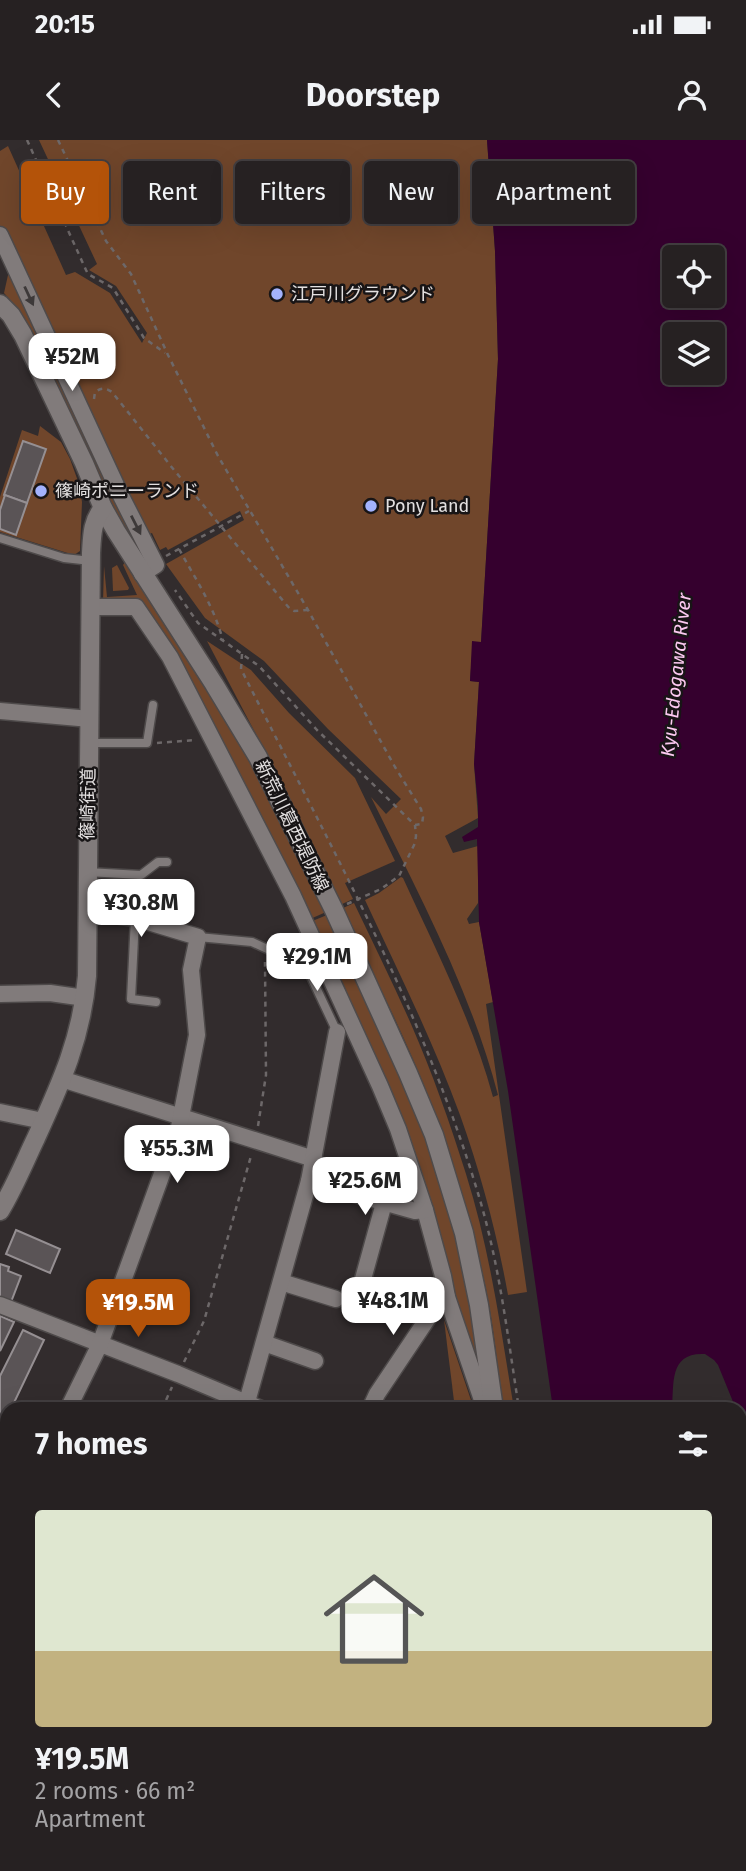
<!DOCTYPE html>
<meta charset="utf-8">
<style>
body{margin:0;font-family:"Fira Sans","Noto Sans JP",sans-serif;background:#322e2f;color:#f1f3f6;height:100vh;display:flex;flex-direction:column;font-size:26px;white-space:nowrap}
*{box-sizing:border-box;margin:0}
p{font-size:23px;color:#a4a3a5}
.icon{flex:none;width:38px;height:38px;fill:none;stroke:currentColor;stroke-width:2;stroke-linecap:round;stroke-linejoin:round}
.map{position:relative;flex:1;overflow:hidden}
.panel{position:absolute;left:0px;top:1262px;width:747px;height:471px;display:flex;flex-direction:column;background:#262122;border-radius:21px 21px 0 0;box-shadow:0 7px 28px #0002,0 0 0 2px #423e40}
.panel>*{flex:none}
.hud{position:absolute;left:21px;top:21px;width:705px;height:63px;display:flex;gap:14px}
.controls{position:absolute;left:662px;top:105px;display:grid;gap:14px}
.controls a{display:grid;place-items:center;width:63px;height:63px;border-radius:7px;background:#262122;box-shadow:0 7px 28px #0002,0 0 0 2px #423e40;font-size:35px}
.price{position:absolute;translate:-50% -60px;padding:0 16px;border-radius:14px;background:#fff;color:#222;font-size:23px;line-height:46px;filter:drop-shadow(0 2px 4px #0008)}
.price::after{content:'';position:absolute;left:50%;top:42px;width:21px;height:16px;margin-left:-10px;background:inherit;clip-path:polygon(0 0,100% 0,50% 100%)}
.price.current{background:#b45309;color:#fff}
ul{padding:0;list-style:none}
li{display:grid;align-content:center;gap:14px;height:371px;padding:0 35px}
li span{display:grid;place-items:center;height:217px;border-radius:7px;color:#555}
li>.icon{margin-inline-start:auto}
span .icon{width:126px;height:126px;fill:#fffc;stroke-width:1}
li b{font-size:30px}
h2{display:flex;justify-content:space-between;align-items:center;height:84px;padding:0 35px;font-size:30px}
.pill{padding:0 24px;border-radius:7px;background:#262122;box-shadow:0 7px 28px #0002,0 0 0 2px #423e40;font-size:24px;line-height:63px}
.pill.current{background:#b45309;color:#fff}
.status{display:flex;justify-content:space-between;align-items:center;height:49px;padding:0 35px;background:#262122;direction:ltr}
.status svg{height:19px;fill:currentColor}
header{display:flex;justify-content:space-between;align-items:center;height:91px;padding:0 35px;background:#262122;font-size:32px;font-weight:700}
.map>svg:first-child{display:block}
.green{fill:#70462b}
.water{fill:#35002e;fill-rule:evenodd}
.building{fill:#5a5456;stroke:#958f92;stroke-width:2}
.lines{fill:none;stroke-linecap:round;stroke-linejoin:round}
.lane-casing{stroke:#4e4a4a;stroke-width:11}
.street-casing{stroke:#4e4a4a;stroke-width:19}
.secondary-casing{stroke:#4e4a4a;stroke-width:21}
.path{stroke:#6d6869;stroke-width:2.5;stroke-dasharray:5 5;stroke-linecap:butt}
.lane{stroke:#817b7b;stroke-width:8}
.street{stroke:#817b7b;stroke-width:16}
.secondary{stroke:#817b7b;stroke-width:18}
.oneway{fill:#3d3939}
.poi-dot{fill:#a3b2fd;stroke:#181516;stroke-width:2.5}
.labels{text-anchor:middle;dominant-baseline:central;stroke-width:5;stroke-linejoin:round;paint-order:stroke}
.poi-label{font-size:18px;fill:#e3e0e0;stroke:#181516;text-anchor:start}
.street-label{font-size:18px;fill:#e3e0e0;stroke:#181516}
.water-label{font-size:19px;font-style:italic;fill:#fcc9f1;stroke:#181516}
</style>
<div class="status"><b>20:15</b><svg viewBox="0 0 49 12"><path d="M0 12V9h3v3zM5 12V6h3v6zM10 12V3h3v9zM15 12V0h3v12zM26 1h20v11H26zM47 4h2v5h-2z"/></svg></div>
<header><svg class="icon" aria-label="back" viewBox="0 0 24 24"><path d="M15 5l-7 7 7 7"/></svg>Doorstep<svg class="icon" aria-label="person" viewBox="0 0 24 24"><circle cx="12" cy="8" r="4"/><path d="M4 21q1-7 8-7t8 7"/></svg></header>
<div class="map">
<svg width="746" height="1731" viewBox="0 0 746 1731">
<rect width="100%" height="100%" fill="#322c2d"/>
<g class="green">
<path d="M39 0H487L495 111 498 219 481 503 473 502 470 541 479 542 474 624 478 678 445 696 453 713 478 706V763L467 779 469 784 479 782 493 862 486 864 527 1152 508 1155C497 1094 481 1034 460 975 433 901 398 831 365 760L379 753 401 737 403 738C436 810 472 880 493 957L498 955C471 851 418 753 371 657L386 674 401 659 328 589 264 521 205 478 166 424 244 380 240 371 168 410 166 407 160 410 152 393 146 395 0 86V11L8 6 66 135 75 132 110 153 142 203 147 193 116 146 89 130 97 124Z"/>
<polygon points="11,133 140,406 130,400 119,383 33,197 19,170 4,153 8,135"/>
<polygon points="40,286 61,302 70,319 79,344 82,362 80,411 74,415 0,392 0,357 22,290 38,296"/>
<polygon points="125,422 175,497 256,628 326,772 308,780 139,462 103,462 104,426 107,457 137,455 123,425"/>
<polygon points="117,425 129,448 128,450 113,451 112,428"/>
<polygon points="207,501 251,530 289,573 355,638 395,721 345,743 353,759 340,765 280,640"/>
<path d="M354 763C373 803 393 843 411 884 432 932 450 983 466 1034 490 1110 501 1190 514 1269H503C497 1223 493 1176 482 1131 469 1074 453 1017 431 963 405 897 373 832 341 769Z"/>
<path d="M327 775C374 874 425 974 453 1081 468 1138 475 1196 483 1254L438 1101 310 782Z"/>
<polygon points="444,1180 474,1269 455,1269"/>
</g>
<g class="water">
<path d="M487 0H746V1293L740 1278V1269H736L718 1225 714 1220 705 1214C669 1212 674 1243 672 1269H553L508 951 479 782 477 699 464 702 462 697 478 687V665L474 624 479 542 470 541 472 501 481 502 498 219 495 111ZM674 117H712V156H674ZM674 194H712V233H674Z"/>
<polygon points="630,1726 729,1726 730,1731 631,1731"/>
</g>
<g class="building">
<polygon points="23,301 46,309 27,363 4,355"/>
<polygon points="5,355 27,363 16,395 0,389 0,370"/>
<polygon points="16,1090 60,1109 50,1133 6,1114"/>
<polygon points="0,1124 9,1127 8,1131 21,1136 11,1162 0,1159"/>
<polygon points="0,1176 14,1182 0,1211"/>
<polygon points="23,1190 44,1200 11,1269 7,1269 6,1277 0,1274 0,1236"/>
</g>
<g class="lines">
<g class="lane-casing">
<g id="lane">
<polyline points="0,398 64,418 91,421"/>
<polyline points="89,603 147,603 153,565"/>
<polyline points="87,732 141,735 158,722 167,722"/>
<polyline points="135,778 131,859 156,862"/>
<polyline points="198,797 252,802 291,820 304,822 337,892"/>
</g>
</g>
<g class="street-casing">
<g id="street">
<polyline points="0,95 122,358 156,425 142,434"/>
<polyline points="91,467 136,467 170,517 293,756 380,946 398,989 425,1070 443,1136 447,1157 485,1269"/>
<polyline points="0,571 90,579"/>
<polyline points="0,854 50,853 85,858"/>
<polyline points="62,939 314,1019"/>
<polyline points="0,972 43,981"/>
<polyline points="309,1041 415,1071 425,1070"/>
<polyline points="384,1063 360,1150 389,1162"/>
<polyline points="281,1142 336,1159"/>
<polyline points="0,1165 178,1234 261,1269"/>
<polyline points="264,1203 315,1221"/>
<polyline points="68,1269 100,1204 179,987 197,895 191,830 198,797 135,778 88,771"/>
<polyline points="245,1269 309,1041 337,892"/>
<polyline points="370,1269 377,1254 436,1166 440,1160 447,1157"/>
<polyline points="1,1405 7,1392"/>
<polyline points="94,1731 95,1726"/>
<polyline points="206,1731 208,1726"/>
</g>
</g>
<g class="secondary-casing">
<g id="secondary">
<polyline points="0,164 11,175 23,195 84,323 103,368 116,391 214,544 258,617 334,770 408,933 434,995 464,1093 479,1165 494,1269"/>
<path d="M0 1071C14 1048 24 1023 36 998 61 943 82 897 87 836L91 413C92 396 92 381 103 368"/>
<polyline points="592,1726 592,1731"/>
</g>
</g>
<g class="path">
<polyline points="27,0 86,130 88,134 113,148 144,198 165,213"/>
<polyline points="58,0 106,101 131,134 168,215 218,316 308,470 395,627 421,669 423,677 422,684 415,685 317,590 259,526 198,483 175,450"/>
<path d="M94 259 95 252C102 247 106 248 112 252L174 330 290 469 294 471 308 470"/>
<path d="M179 409C196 440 214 466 223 501"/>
<polyline points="166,416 249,371"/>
<path d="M242 514 241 529C328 702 425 873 480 1060 500 1128 508 1199 519 1269"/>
<polyline points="157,603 196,600"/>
<polyline points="347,764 381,749 399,736 415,703 416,696 415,685"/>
<polyline points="258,986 266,935 265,822"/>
<polyline points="184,1222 204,1181 251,1016"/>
<polyline points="162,1269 172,1247"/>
<polyline points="740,1367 746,1366"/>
<polyline points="740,1671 742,1679 743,1731"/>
<polyline points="10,1731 11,1726"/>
</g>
<use href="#lane" class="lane"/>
<use href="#street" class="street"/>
<use href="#secondary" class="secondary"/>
</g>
<defs><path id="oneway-solid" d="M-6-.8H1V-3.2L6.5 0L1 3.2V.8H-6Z" transform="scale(1.75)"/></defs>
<g class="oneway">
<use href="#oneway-solid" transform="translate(29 156) rotate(65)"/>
<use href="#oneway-solid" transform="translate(136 385) rotate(63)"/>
</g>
<g class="poi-dot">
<circle cx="277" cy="154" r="7"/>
<circle cx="41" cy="351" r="7"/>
<circle cx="371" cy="366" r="7"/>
</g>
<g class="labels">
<g class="poi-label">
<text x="291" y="154">江戸川グラウンド</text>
<text x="55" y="351">篠崎ポニーランド</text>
<text x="385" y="366">Pony Land</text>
</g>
<g class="street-label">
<text transform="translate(88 664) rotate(-89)">篠崎街道</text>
<text transform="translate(292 686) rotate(64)">新荒川葛西堤防線</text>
</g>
<g class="water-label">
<text transform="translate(676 535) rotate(-84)">Kyu-Edogawa River</text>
</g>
</g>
</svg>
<div class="controls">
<a><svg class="icon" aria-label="locate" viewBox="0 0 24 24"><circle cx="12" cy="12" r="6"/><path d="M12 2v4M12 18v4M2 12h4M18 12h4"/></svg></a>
<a><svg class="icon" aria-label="layers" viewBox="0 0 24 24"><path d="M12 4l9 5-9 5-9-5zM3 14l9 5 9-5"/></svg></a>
</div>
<b class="price" style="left:72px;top:253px">¥52M</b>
<b class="price" style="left:141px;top:799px">¥30.8M</b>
<b class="price" style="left:317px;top:853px">¥29.1M</b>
<b class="price" style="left:177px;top:1045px">¥55.3M</b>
<b class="price" style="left:365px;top:1077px">¥25.6M</b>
<b class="price" style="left:393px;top:1197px">¥48.1M</b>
<b class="price current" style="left:138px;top:1199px">¥19.5M</b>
<div class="hud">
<a class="pill current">Buy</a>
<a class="pill">Rent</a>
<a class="pill">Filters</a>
<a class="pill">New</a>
<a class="pill">Apartment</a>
</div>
<section class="panel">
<h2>7 homes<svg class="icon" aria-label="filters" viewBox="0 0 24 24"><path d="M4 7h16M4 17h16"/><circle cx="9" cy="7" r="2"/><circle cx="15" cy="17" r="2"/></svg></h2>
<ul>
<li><span style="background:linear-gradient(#dfe7d0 65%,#c2b280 0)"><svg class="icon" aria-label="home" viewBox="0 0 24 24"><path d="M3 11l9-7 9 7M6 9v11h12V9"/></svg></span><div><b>¥19.5M</b><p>2 rooms · 66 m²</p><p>Apartment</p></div></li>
</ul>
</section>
</div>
